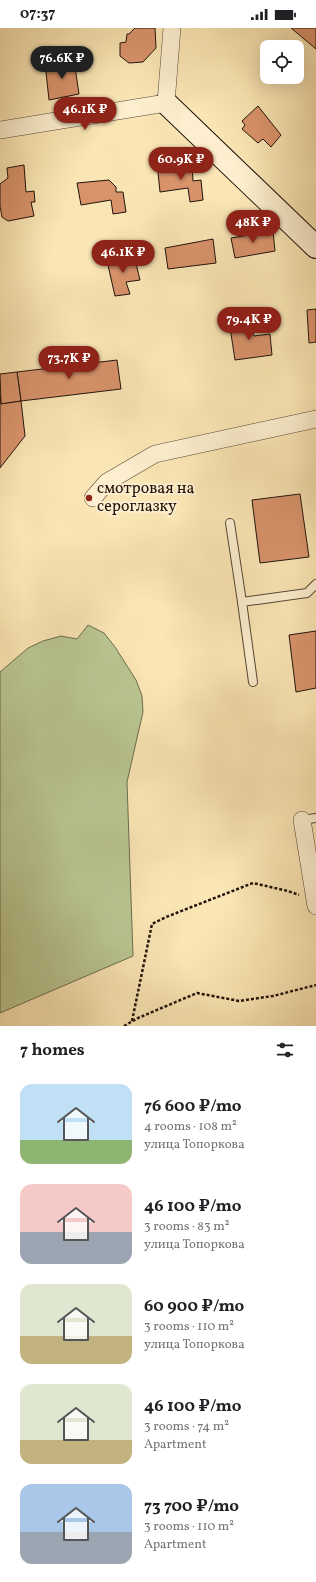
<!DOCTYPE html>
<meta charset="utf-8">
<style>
body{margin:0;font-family:Vollkorn,serif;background:#f6f6f6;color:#202124;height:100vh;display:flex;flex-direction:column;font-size:15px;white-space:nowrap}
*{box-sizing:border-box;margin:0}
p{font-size:13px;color:#757577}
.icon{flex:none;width:22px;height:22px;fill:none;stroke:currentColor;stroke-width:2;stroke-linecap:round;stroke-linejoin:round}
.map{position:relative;height:998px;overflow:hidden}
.details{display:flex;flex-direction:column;background:#fff;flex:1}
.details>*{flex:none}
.tools{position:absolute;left:260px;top:12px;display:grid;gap:8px}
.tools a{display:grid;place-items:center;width:44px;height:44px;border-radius:8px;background:#fff;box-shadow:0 4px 16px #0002;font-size:20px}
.price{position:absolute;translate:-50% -34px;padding:0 9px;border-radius:14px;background:#8f2418;color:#fff;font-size:13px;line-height:26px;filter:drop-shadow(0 1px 2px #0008)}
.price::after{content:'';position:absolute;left:50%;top:24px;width:12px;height:9px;margin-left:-6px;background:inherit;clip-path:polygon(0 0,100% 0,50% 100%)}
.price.active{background:#222;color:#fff}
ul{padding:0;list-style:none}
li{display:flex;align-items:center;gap:12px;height:100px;padding:0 20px}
li span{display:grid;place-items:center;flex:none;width:112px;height:80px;border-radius:12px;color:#555}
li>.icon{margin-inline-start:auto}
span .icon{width:48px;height:48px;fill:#fffc;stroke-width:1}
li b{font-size:17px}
h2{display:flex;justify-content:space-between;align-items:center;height:48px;padding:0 20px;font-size:17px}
.status{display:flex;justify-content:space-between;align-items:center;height:28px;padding:0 20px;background:#fff;direction:ltr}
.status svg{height:11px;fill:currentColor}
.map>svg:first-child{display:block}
.green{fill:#b9c691;stroke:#6c6c4e}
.building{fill:#d9936b;stroke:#20130b}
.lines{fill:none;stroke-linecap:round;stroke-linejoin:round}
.service-casing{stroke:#564835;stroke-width:10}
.minor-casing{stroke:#564835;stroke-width:18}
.secondary-casing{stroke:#20130b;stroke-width:24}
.path{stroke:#20130b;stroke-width:2.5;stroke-dasharray:3 2;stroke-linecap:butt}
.service{stroke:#fceece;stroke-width:8}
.minor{stroke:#fceece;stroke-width:17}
.secondary{stroke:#fceece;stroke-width:22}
.poi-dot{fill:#8f2418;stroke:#fceece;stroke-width:1.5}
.labels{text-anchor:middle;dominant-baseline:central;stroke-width:4;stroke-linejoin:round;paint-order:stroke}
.poi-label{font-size:16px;fill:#20130b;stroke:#fceece;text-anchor:start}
</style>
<div class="status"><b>07:37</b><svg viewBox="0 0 49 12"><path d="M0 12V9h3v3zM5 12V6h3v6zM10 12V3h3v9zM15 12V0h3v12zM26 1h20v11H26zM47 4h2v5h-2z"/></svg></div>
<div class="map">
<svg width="316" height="998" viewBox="0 0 316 998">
<rect width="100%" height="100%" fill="#fae5b4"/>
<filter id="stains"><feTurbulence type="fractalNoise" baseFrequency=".005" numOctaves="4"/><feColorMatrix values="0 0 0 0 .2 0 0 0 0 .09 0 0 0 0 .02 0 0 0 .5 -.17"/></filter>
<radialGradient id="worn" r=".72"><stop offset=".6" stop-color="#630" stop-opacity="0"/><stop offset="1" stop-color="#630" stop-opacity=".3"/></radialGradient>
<polygon class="green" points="88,597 104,605 115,619 136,652 142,668 143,684 127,754 133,928 0,985 0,644 28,620 43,613 61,608 77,611"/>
<g class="building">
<polygon points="135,0 155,0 156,20 143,34 129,35 120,28 120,15 126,14 127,6 129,6"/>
<polygon points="291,0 316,0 316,21"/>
<polygon points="68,29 70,40 75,39 79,66 49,72 46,44 55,41 54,31"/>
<polygon points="258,78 281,107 271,119 263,111 258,115 242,101 245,97 242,93"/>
<polygon points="192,135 193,153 201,152 203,172 190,174 188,160 160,164 158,144 171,138"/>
<polygon points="24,137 26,164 34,163 35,174 31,174 34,188 8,193 2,189 0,178 0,156 8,150 7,140"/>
<polygon points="109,152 116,159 116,164 123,164 126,184 113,186 111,172 81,177 77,155"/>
<polygon points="273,203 275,223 235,230 231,210"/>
<polygon points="213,211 216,235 168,241 165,220"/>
<polygon points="134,227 140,252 126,254 130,266 115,268 107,233"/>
<polygon points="316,281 316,314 309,315 307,282"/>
<polygon points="249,291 254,308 270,306 272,327 235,332 229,293"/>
<polygon points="117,332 121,361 21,373 17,344"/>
<polygon points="17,344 21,373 1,376 0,346"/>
<polygon points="0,367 1,376 21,373 25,408 0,440"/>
<polygon points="300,466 309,529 260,535 252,472"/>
<polygon points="316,603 316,660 296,664 289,607"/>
</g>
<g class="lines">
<g class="service-casing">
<g id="service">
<polyline points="230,495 242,574"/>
<polyline points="253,654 242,574 307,565 316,556"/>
<polyline points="302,792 316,790"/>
</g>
</g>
<g class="minor-casing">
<g id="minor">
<polyline points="0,102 166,75 172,0"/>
<polyline points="93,470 107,454 155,426 316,391"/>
<polyline points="302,792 316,878"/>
</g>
</g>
<g class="secondary-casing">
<polyline id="secondary" points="166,75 316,219"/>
</g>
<g class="path">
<polyline points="132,993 152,896 166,889 253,855 288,863 299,867"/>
<polyline points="124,998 138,990 197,965 239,973 273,968 316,957"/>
</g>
<use href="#service" class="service"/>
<use href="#minor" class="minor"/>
<use href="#secondary" class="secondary"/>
</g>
<circle class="poi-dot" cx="89" cy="470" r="4"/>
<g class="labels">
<g class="poi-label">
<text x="97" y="461">смотровая на<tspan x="97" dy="18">сероглазку</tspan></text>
</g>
</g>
<rect width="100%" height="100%" filter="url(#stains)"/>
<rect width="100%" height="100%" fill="url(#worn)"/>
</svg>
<div class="tools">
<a><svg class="icon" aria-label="locate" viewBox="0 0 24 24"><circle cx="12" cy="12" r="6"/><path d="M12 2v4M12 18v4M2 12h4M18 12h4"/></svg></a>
</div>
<b class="price active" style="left:62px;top:52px">76.6K ₽</b>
<b class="price" style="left:85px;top:103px">46.1K ₽</b>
<b class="price" style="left:181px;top:153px">60.9K ₽</b>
<b class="price" style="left:253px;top:216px">48K ₽</b>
<b class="price" style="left:123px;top:246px">46.1K ₽</b>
<b class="price" style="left:249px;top:313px">79.4K ₽</b>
<b class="price" style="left:69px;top:352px">73.7K ₽</b>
</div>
<section class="details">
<h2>7 homes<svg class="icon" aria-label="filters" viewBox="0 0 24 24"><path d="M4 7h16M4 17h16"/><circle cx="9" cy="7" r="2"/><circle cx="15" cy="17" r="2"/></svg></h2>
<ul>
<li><span style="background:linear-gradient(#bfe0f5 70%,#8fb573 0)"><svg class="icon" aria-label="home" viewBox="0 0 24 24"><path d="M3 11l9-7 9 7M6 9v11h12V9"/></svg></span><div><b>76 600 ₽/mo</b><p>4 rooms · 108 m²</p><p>улица Топоркова</p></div></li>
<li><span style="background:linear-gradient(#f6c9c9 60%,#9aa5b1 0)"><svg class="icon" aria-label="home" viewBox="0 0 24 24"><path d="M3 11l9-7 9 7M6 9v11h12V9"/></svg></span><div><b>46 100 ₽/mo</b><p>3 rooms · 83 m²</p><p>улица Топоркова</p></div></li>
<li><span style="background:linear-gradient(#dfe7d0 65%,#c2b280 0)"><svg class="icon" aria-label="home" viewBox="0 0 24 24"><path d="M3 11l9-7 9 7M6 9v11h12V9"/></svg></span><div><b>60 900 ₽/mo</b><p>3 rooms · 110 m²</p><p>улица Топоркова</p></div></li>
<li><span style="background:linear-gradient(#dfe7d0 70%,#c2b280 0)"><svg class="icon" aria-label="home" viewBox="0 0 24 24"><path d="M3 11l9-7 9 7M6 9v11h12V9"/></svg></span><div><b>46 100 ₽/mo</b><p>3 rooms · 74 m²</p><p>Apartment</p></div></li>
<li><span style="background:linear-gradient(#a9c7e8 60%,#9aa5b1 0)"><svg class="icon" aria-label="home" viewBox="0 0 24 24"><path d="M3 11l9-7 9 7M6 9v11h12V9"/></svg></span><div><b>73 700 ₽/mo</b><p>3 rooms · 110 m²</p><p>Apartment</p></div></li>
</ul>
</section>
